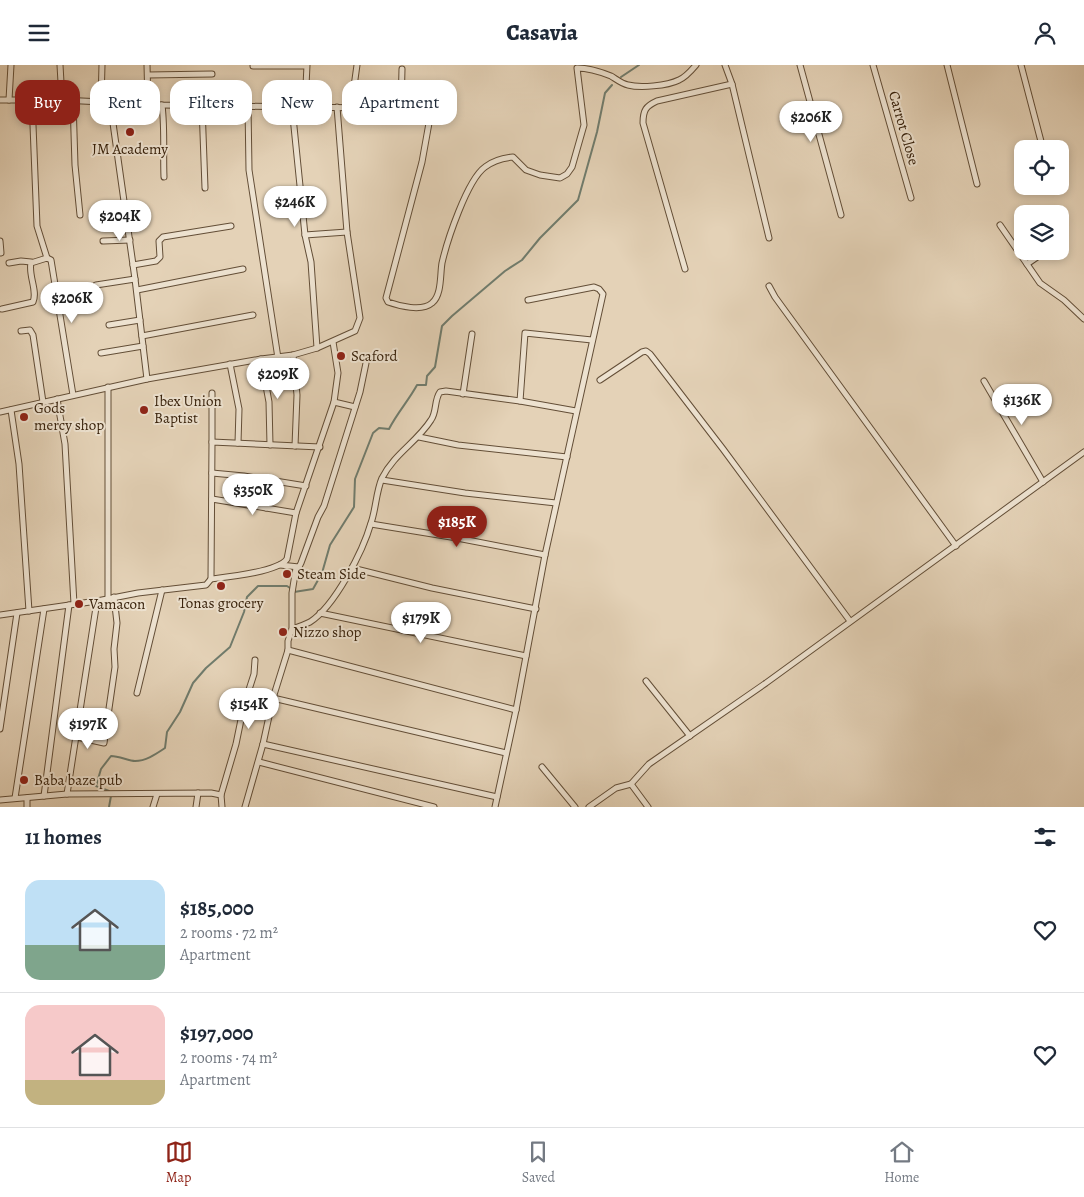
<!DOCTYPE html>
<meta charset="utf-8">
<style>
body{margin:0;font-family:Alegreya,serif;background:#f6f6f7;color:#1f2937;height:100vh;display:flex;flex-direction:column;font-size:19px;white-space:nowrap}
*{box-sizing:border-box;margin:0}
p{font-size:16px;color:#747a83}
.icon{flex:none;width:28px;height:28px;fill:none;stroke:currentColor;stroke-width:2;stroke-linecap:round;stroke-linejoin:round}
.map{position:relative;height:742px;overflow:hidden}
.panel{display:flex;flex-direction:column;background:#fff;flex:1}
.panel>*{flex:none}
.banner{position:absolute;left:15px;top:15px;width:500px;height:45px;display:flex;gap:10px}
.buttons{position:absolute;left:1014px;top:75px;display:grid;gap:10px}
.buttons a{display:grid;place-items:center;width:55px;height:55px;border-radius:10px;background:#fff;box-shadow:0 2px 8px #0003;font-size:25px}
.price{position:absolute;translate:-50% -42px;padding:0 11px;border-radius:18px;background:#fff;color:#222;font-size:16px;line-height:32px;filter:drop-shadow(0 1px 2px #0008)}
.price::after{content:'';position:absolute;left:50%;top:30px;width:15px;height:11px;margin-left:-8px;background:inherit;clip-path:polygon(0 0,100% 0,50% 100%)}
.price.active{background:#8f2418;color:#fff}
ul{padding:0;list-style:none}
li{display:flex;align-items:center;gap:15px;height:125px;padding:0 25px}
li+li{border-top:1px solid #e0e1e3}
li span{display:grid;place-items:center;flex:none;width:140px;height:100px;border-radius:15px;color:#555}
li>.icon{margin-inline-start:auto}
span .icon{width:60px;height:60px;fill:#fffc;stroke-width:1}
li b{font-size:21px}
h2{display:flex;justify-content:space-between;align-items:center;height:60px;padding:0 25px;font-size:21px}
.pill{padding:0 18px;border-radius:15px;background:#fff;box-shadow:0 2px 8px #0003;font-size:18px;line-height:45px}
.pill.active{background:#8f2418;color:#fff}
header{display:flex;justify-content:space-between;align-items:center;height:65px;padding:0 25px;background:#fff;font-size:22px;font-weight:800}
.tabs{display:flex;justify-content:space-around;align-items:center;height:70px;border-top:1px solid #e0e1e3;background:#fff;font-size:14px;color:#747a83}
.tabs a{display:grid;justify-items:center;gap:2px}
.tabs .active{color:#8f2418}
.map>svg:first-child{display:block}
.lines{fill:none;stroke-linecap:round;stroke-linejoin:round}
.stream{stroke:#707c6d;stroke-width:2}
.minor-casing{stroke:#634e37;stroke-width:7}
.minor{stroke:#ede2d0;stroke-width:5}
.poi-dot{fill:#8f2418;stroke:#ede2d0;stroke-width:2}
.labels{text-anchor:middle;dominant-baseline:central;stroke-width:4;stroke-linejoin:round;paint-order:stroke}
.street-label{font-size:15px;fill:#38220c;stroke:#ede2d0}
.poi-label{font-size:15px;fill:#38220c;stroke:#ede2d0;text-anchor:start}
</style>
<header><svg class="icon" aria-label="menu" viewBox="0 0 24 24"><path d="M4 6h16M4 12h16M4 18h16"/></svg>Casavia<svg class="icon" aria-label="person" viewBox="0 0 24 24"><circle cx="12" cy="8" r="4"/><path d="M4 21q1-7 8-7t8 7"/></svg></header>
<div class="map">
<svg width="1084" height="742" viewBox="0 0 1084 742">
<rect width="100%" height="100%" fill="#e4d2b7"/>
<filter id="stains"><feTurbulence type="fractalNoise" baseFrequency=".004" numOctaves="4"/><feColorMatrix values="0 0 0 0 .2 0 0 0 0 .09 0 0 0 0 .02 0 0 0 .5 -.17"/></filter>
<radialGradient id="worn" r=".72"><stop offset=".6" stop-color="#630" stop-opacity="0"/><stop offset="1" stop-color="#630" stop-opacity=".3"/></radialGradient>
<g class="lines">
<g class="stream">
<polyline points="621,12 639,0"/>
<path d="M294 527 313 524 322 508 330 480 354 442 355 414 373 368 379 363 389 364C397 348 409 335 417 320H426L427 311 435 302 442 261 452 251 505 206 522 195 540 173 578 135 597 67 605 28 612 20"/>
<path d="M109 742 111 731 109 726 96 721 101 704 111 691C119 691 129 696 135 696 146 696 156 689 165 683L167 667 180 647 193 618 206 603 230 582 244 547 247 532 258 521H287L290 523"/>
</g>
<g class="minor-casing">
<g id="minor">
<polyline points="60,0 62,35"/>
<polyline points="147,0 148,39"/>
<polyline points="725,0 732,19 769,173"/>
<polyline points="800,0 841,150"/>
<polyline points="873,0 911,133"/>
<polyline points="947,0 977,119"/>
<polyline points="1021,0 1043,84"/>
<polyline points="253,1 306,1"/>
<polyline points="148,10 212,9"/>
<path d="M0 35H62L162 40 430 44 431 47 422 97 386 233 388 237C399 241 422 247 432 238 442 230 440 209 442 198 447 176 467 115 485 102 494 95 503 93 513 92L526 105 540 110 560 113 567 109 572 102 584 60 577 3C587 3 601 7 611 11 616 14 622 19 628 20 640 23 667 21 679 15 686 12 691 6 696 0"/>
<polyline points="9,35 11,0"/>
<polyline points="32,35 37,161 47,193"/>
<polyline points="73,36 75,100 80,150"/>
<polyline points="101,37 102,0"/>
<polyline points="110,37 135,214 147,314"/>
<path d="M162 40C165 64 163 88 164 112"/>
<polyline points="202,41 205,123"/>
<polyline points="248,41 249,105 278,293"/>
<polyline points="292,42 305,170 311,197 317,283"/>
<polyline points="305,42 307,0"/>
<polyline points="351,43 357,0"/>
<polyline points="401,43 402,4"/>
<polyline points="1000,160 1040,218 1064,235 1084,254"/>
<polyline points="305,170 347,167"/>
<polyline points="0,176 1,188"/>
<polyline points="103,176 130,175"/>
<polyline points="9,198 21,196 31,197"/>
<polyline points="1027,199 1046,186"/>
<polyline points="133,200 156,196 160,192 159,176 163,172 231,161"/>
<path d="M685 204 643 58C643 45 646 41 657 36L732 19"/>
<polyline points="96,220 135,214"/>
<polyline points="769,221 775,232 956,481"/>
<polyline points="137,225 243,204"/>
<path d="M2 244 33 237C38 226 28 210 31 198L47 193 51 195 73 330"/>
<polyline points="109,260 140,255"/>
<polyline points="21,266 30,265 33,270 43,337"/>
<polyline points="142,271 253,250"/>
<polyline points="101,288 143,281"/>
<polyline points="293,290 297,330 295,381"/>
<polyline points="261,294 269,337 270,380"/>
<polyline points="230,299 239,344 238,378"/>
<polyline points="600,315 642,287 646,286 650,289 723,384 850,556"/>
<polyline points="984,316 1043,417"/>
<polyline points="108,322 108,534"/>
<polyline points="463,329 472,269"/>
<polyline points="57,334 65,379 74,539"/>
<polyline points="520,336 525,268 592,275"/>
<polyline points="334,337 355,342"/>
<polyline points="11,345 19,399 29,546"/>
<polyline points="0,347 147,314 261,294 293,290 317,283 355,266 360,253 347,167 337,42"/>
<polyline points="419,372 458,380 567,392"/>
<polyline points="212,377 212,328"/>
<polyline points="212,408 244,411 306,421"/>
<polyline points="382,415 465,428 556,438"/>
<polyline points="212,434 296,448"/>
<polyline points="266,443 268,429"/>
<polyline points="371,459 457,473 545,490"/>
<polyline points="280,500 299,502 301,498 318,452 324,441 360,327 366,298"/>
<polyline points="352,503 432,523 536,544"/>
<path d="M211 514C228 512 278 507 287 494L296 448 334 337 338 308 333 277"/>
<polyline points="320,548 526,591"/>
<polyline points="0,550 97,536 138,528 206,520 211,514 212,377 320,382"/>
<polyline points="292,564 292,528 296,503"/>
<polyline points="288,585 516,645"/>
<polyline points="646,616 690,671"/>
<polyline points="137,628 162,525"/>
<polyline points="273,633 506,688"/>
<polyline points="0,664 17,548"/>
<polyline points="77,672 104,678 115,602 114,584 117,558 114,532"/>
<polyline points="263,679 497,732"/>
<polyline points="259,697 434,742"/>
<polyline points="542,702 575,742"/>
<polyline points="67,729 97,536"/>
<polyline points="221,730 236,679 244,640 254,609 255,595"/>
<polyline points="44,731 69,540"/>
<polyline points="15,733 44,544"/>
<polyline points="27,733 27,742"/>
<polyline points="0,735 67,729 211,728 221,730 222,742"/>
<polyline points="153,742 157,729"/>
<polyline points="196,742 198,728"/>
<path d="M245 742 263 679 273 633 288 585V576L292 564C298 562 304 560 310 557 335 541 363 486 371 458 376 444 376 427 382 413 394 389 417 377 431 355 437 347 434 335 440 327L446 326 520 336 576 346"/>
<polyline points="495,742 516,645 545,490 603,229 599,224 594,222 528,235"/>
<polyline points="589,742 616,723 631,719"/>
<polyline points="648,742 631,719 649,699 766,618 1084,387"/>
</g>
</g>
<use href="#minor" class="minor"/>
</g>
<g class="poi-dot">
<circle cx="130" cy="67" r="5"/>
<circle cx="341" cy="291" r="5"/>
<circle cx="144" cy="345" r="5"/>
<circle cx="24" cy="352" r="5"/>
<circle cx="287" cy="509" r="5"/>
<circle cx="221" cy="521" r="5"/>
<circle cx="79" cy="539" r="5"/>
<circle cx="283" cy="567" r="5"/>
<circle cx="24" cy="715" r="5"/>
</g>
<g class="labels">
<g class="street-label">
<text transform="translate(904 63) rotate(74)">Carrot Close</text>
</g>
<g class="poi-label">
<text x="130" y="84" text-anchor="middle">JM Academy</text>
<text x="351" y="291">Scaford</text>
<text x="154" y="336">Ibex Union<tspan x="154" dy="17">Baptist</tspan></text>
<text x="34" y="343">Gods<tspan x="34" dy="17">mercy shop</tspan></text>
<text x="297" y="509">Steam Side</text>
<text x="221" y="538" text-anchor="middle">Tonas grocery</text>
<text x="89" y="539">Vamacon</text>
<text x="293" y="567">Nizzo shop</text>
<text x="34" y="715">Baba baze pub</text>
</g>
</g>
<rect width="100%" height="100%" filter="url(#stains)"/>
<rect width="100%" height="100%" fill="url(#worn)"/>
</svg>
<div class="buttons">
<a><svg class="icon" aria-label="locate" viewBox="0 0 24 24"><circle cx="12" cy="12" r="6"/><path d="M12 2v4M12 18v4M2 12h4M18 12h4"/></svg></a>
<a><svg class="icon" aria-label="layers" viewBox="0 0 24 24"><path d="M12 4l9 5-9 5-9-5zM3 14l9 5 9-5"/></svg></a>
</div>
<b class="price" style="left:811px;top:78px">$206K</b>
<b class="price" style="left:295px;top:163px">$246K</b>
<b class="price" style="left:120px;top:177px">$204K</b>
<b class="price" style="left:72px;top:259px">$206K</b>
<b class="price" style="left:278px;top:335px">$209K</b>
<b class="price" style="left:1022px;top:361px">$136K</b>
<b class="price" style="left:253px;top:451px">$350K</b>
<b class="price active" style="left:457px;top:483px">$185K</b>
<b class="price" style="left:421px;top:579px">$179K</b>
<b class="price" style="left:249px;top:665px">$154K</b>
<b class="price" style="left:88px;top:685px">$197K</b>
<div class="banner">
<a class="pill active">Buy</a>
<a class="pill">Rent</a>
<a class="pill">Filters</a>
<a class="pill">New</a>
<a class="pill">Apartment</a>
</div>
</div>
<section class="panel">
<h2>11 homes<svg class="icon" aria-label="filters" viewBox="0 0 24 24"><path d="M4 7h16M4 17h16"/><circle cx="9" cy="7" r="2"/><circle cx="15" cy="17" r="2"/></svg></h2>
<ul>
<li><span style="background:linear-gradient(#bfe0f5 65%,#7fa58c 0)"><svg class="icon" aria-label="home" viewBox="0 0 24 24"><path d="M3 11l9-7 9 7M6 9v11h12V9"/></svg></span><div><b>$185,000</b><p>2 rooms · 72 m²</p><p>Apartment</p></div><svg class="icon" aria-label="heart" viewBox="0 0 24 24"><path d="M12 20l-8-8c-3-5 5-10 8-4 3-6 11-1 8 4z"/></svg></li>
<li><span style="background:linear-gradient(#f6c9c9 75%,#c2b280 0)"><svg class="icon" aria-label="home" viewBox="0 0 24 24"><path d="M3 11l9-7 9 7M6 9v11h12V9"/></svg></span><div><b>$197,000</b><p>2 rooms · 74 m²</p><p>Apartment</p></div><svg class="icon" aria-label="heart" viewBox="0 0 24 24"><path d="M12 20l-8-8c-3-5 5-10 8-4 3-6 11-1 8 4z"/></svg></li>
</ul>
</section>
<nav class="tabs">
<a class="active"><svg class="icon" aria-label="map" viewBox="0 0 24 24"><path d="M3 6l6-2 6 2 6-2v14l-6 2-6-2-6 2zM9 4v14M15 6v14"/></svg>Map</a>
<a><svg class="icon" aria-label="saved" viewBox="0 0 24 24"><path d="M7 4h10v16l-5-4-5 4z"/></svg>Saved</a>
<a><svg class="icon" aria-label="home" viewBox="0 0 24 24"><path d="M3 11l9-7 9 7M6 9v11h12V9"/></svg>Home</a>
</nav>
